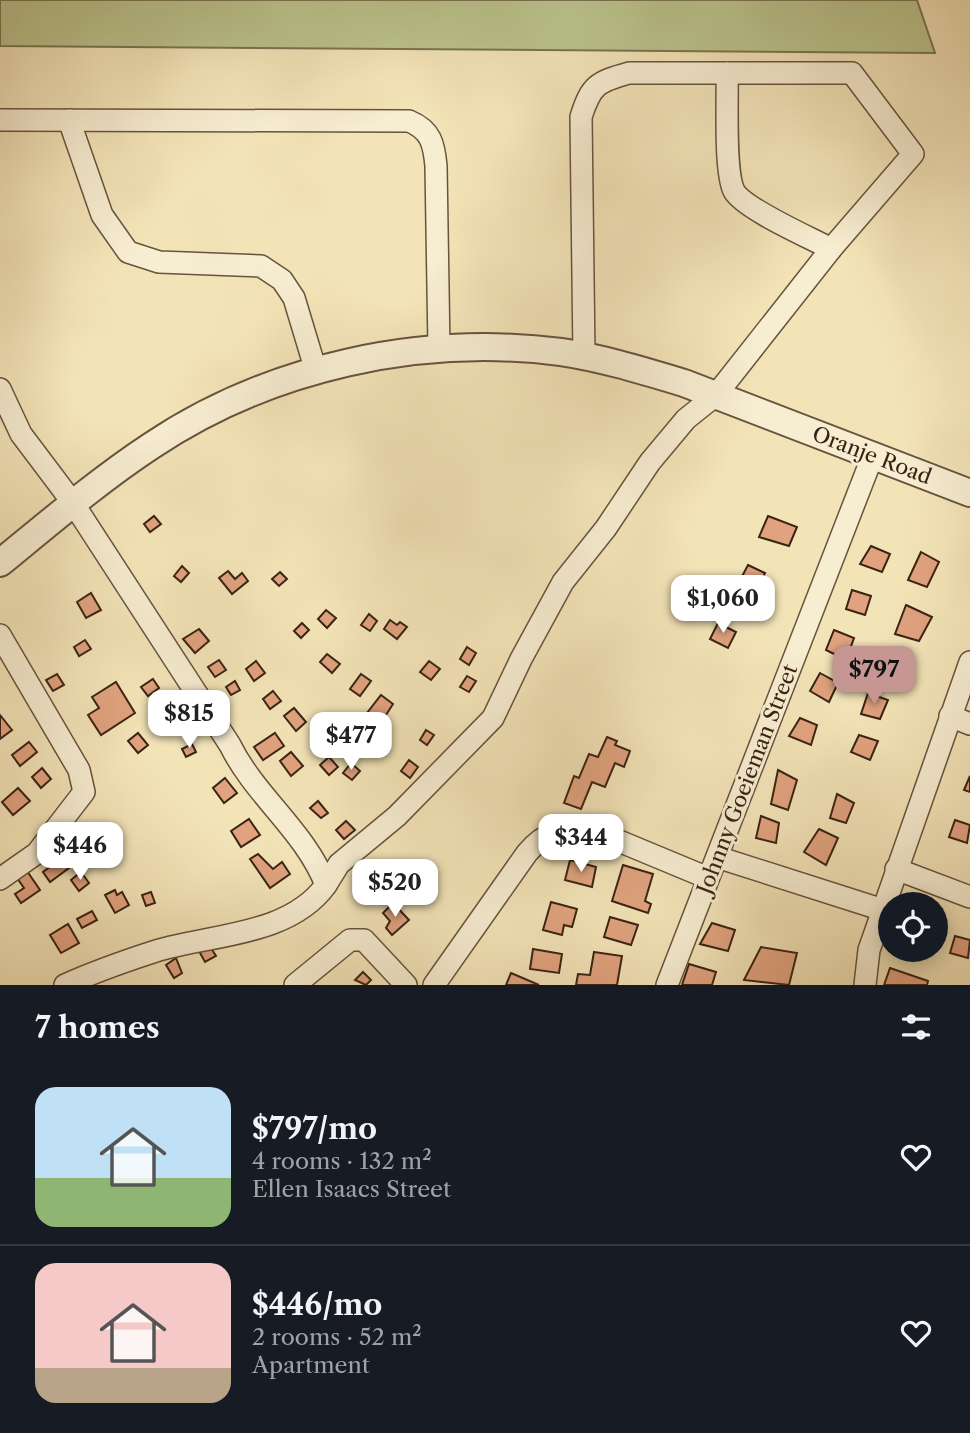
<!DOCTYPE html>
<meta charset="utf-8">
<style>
body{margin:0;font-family:"Libre Caslon Text",serif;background:#20242c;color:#f1f3f6;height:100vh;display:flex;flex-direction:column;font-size:26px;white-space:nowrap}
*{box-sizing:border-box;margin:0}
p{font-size:23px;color:#9ea1a6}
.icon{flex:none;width:38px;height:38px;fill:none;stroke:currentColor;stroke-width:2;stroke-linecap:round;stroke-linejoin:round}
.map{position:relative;height:985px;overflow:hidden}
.panel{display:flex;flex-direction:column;background:#171b24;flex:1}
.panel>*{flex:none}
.tools{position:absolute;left:878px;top:892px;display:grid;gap:14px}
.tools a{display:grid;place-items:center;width:70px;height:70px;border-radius:50%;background:#171b24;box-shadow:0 4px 18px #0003;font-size:35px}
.price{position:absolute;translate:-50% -60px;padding:0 16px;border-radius:14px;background:#fff;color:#222;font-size:23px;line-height:46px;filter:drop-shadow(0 2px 4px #0008)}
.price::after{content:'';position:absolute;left:50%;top:42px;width:21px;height:16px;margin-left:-10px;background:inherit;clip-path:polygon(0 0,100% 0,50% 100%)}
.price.on{background:#c59692;color:#111}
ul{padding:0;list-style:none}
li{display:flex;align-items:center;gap:21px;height:175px;padding:0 35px}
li+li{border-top:2px solid #363941}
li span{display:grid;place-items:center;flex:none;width:196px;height:140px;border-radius:21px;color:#555}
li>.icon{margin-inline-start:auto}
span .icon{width:84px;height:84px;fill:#fffc;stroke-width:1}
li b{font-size:30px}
h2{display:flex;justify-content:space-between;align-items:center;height:84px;padding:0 35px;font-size:30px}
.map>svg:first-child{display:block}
.green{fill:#bbc48e;stroke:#7a7451;stroke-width:2}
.building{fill:#e1a37f;stroke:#3a2314;stroke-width:2}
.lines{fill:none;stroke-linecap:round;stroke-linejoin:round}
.minor-casing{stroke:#68533d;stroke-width:24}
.tertiary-casing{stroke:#68533d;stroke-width:30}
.minor{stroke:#f7edd1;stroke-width:21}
.tertiary{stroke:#f7edd1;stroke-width:26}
.labels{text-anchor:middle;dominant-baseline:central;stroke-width:6;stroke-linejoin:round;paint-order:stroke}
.street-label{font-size:21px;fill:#3a2314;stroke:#f7edd1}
</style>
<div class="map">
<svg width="970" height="985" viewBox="0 0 970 985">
<rect width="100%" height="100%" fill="#f3e4b8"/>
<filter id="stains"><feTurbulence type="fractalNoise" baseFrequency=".00286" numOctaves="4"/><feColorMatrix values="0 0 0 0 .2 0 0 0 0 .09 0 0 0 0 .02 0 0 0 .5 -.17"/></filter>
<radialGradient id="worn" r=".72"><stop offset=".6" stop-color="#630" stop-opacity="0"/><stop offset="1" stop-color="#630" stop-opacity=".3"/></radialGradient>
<polygon class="green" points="0,0 917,0 935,53 0,46"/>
<g class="building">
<polygon points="154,516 161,524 150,532 144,524"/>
<polygon points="768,516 797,527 789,546 759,537"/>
<polygon points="871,546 890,554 882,572 860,564"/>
<polygon points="921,552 939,562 927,587 908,580"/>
<polygon points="748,565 765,573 756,591 739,582"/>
<polygon points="182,566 189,573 181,582 174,576"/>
<polygon points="228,571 235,579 242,573 248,581 232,594 219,578"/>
<polygon points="280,572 287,579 279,586 272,579"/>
<polygon points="852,590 871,596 865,615 846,609"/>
<polygon points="91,593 101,610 86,618 77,602"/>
<polygon points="906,605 932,617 919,641 895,634"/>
<polygon points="326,610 336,618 327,628 318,619"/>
<polygon points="369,614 377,621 370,631 361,625"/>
<polygon points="390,620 397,625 400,622 407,627 397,639 384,629"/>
<polygon points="302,623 309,630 301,638 294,631"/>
<polygon points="718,623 736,632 728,648 710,639"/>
<polygon points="199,629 209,641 195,653 183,639"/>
<polygon points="834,630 854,638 846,660 826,650"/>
<polygon points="85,640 91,649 79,656 74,647"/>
<polygon points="467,647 476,653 469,665 460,659"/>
<polygon points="892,648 911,655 904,677 883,667"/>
<polygon points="327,654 340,664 332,673 320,662"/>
<polygon points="219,660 226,670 215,677 208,667"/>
<polygon points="256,661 265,673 254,681 246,669"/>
<polygon points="429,661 440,669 431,680 420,672"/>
<polygon points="820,673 838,683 829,702 810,691"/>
<polygon points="57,674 64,685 53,691 46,680"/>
<polygon points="361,674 371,681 360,696 350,689"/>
<polygon points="467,676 476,681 469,692 460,687"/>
<polygon points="153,679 159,688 148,696 141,687"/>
<polygon points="235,681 240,690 231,695 226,687"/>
<polygon points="116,682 135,713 101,735 88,715 99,708 92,697"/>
<polygon points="273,691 281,701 270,709 263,699"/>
<polygon points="868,693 888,700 880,719 861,714"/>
<polygon points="381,695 393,704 386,715 376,719 367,713"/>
<polygon points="294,708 306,722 296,731 284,716"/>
<polygon points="176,713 182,722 168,732 162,723"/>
<polygon points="0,715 12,730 0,739"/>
<polygon points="800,718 817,725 811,745 789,736"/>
<polygon points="426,730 434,735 427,745 420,740"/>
<polygon points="138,733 148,745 138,753 128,741"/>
<polygon points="275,733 284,746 263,760 254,747"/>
<polygon points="859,735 878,741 870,760 851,752"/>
<polygon points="607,737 617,741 615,745 630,751 624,767 615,763 605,787 592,782 581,809 564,803 574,776 579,778 589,754 598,757"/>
<polygon points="29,742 37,752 20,766 12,755"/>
<polygon points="192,744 196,752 186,757 182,749"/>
<polygon points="291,752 303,766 291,776 280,761"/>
<polygon points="329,757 338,767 329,775 320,765"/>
<polygon points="409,760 418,767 410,778 401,771"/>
<polygon points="351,763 360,771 352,780 343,773"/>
<polygon points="42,768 51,779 41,788 32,777"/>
<polygon points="778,770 797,780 788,810 771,804"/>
<polygon points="970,776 970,792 964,790"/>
<polygon points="225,778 237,793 224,803 213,788"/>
<polygon points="18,788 30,801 13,815 2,802"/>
<polygon points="837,794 854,803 846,823 830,818"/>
<polygon points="318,801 328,813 321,818 310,808"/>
<polygon points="761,816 779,823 776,843 756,838"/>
<polygon points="249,819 260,835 241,847 231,831"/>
<polygon points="955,820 970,825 967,843 949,837"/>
<polygon points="346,821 355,830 344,839 336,830"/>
<polygon points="819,829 838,838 826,865 804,852"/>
<polygon points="258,854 273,869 282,862 290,874 270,888 250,859"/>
<polygon points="62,858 69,868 50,882 43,872"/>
<polygon points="570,860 596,867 592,887 565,880"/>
<polygon points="623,865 653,874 645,901 651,904 648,913 612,901"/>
<polygon points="27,871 40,890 21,903 15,894 24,888 17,878"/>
<polygon points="81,872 89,883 79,891 71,880"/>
<polygon points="115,890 117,895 122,892 129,905 115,913 105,895"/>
<polygon points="151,892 155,903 146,906 142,895"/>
<polygon points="911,898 929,905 909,905"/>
<polygon points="551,902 577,909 572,927 564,925 562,935 543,930"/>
<polygon points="393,903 409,920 392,935 386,928 390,921 383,913"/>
<polygon points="936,907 942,909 936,925"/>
<polygon points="92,911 97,920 82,928 77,919"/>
<polygon points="610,917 638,925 631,945 604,937"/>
<polygon points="712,923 735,930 728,951 700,944"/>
<polygon points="68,924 79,943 61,953 50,935"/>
<polygon points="955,936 970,940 968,958 950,953"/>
<polygon points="209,945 216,956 205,962 199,951"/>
<polygon points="761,947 797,953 789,985 744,980"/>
<polygon points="533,949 562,954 559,973 530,969"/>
<polygon points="594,952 622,956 617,985 576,985 578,974 590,975"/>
<polygon points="176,958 182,973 174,978 166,965"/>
<polygon points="689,964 716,972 712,985 682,985"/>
<polygon points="890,968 928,981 927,985 884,985"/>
<polygon points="363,972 371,980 366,985 355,980"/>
<polygon points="511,973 539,985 506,985"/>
</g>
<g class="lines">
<g class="minor-casing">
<g id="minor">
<path d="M727 73C728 98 724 171 734 191 744 209 811 238 831 249"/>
<path d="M0 120 409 121C431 130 434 144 436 166L439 349"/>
<polyline points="69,120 102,215 128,252 159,262 261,266 282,280 294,298 316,371"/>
<path d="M0 389 21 434 73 503 230 745C255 796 305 831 326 885 289 936 212 934 156 951 125 961 94 972 65 985"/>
<polyline points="0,635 79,770 84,792 37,853 0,879"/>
<polyline points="950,716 970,724"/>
<polyline points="717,857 883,910"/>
<polyline points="896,869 970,897"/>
<path d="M326 885 339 864 397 816 493 718 521 659 563 582 606 528 650 462 686 419 716 395 831 249 913 154 852 73H629C597 82 591 85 581 117L584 357"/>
<polyline points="295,985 350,940 364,940 406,985"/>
<path d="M434 985 527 853C545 832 562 827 590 829L708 878"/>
<polyline points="667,985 873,455"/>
<polyline points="865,985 869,950 970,662"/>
</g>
</g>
<g class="tertiary-casing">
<path id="tertiary" d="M0 563C49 523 98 481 151 446 269 367 420 334 561 352 602 358 644 371 684 383L970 493"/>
</g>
<use href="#minor" class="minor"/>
<use href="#tertiary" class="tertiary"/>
</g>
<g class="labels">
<g class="street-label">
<text transform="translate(872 455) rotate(21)">Oranje Road</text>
<text transform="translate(747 779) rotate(-69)">Johnny Goeieman Street</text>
</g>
</g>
<rect width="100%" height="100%" filter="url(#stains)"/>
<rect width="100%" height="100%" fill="url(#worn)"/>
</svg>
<div class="tools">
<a><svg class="icon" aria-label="locate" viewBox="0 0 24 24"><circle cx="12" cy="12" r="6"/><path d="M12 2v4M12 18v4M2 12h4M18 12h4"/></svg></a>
</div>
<b class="price" style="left:723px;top:635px">$1,060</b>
<b class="price on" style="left:874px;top:706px">$797</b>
<b class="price" style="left:189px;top:750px">$815</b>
<b class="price" style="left:351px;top:772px">$477</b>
<b class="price" style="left:581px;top:874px">$344</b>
<b class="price" style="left:80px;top:882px">$446</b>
<b class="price" style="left:395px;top:919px">$520</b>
</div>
<section class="panel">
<h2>7 homes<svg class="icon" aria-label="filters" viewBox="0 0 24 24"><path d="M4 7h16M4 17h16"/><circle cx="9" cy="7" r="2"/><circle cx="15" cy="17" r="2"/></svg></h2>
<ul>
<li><span style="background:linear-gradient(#bfe0f5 65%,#8fb573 0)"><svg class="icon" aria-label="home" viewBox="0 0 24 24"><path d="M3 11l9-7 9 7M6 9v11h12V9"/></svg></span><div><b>$797/mo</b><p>4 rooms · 132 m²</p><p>Ellen Isaacs Street</p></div><svg class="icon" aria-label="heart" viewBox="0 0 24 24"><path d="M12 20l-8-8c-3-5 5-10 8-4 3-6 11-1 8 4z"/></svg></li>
<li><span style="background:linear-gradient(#f6c9c9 75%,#b9a48a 0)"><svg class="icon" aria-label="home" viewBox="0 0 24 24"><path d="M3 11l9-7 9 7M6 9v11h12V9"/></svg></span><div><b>$446/mo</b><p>2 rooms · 52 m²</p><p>Apartment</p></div><svg class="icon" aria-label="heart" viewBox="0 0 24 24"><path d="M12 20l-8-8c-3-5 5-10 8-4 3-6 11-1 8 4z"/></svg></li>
</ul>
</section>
